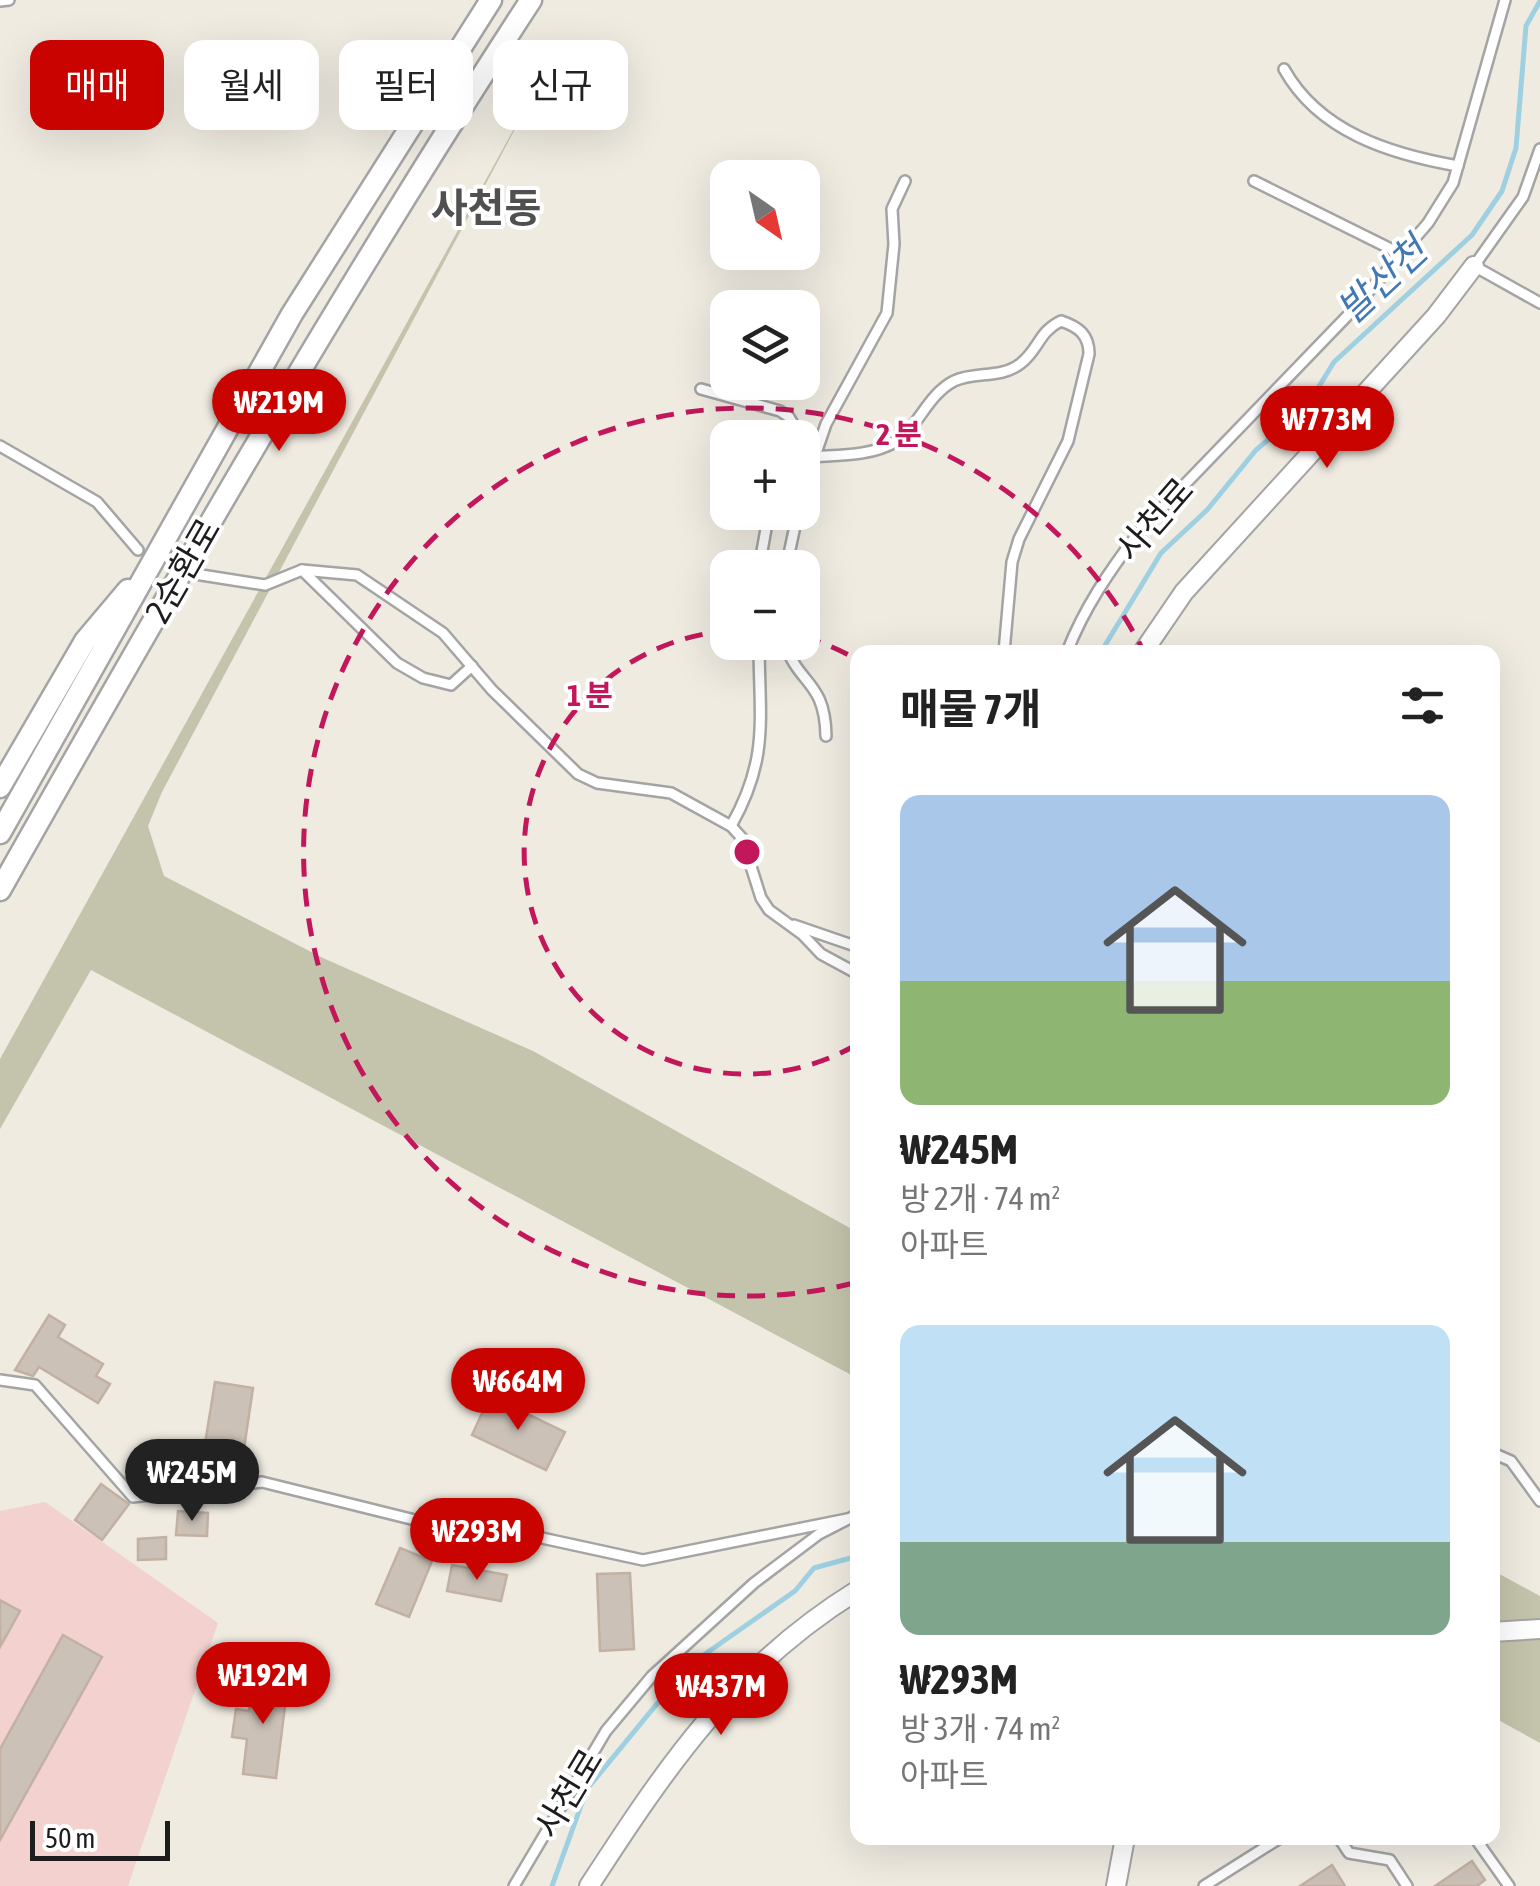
<!DOCTYPE html>
<html lang="ko">
<meta charset="utf-8">
<style>
body{margin:0;font-family:"Asap Condensed","Noto Sans KR",sans-serif;background:#f2f2f2;color:#222;height:100vh;display:flex;flex-direction:column;font-size:38px;white-space:nowrap}
*{box-sizing:border-box;margin:0}
p{font-size:32px;color:#767676}
.icon{flex:none;width:55px;height:55px;fill:none;stroke:currentColor;stroke-width:2;stroke-linecap:round;stroke-linejoin:round}
.map{position:relative;flex:1;overflow:hidden}
.drawer{position:absolute;left:850px;top:645px;width:650px;height:1200px;display:flex;flex-direction:column;background:#fff;border-radius:20px;box-shadow:0 10px 40px #0002}
.drawer>*{flex:none}
.top-card{position:absolute;left:30px;top:40px;width:670px;height:90px;display:flex;gap:20px}
.needle{width:65px;rotate:146deg}
.buttons{position:absolute;left:710px;top:160px;display:grid;gap:20px}
.buttons a{display:grid;place-items:center;width:110px;height:110px;border-radius:20px;background:#fff;box-shadow:0 10px 40px #0002;font-size:50px}
.scale{position:absolute;left:30px;bottom:25px;width:140px;box-sizing:border-box;padding-left:10px;border:5px solid #1d1d1d;border-top:0;font-size:28px;line-height:35px;white-space:nowrap;color:#1d1d1d;-webkit-text-stroke:8px #fff;paint-order:stroke}
.price{position:absolute;translate:-50% -85px;padding:0 22px;border-radius:35px;background:#c90400;color:#fff;font-size:32px;line-height:65px;filter:drop-shadow(0 2px 5px #0008)}
.price::after{content:'';position:absolute;left:50%;top:60px;width:30px;height:22px;margin-left:-15px;background:inherit;clip-path:polygon(0 0,100% 0,50% 100%)}
.price.selected{background:#222;color:#fff}
ul{padding:0;list-style:none}
li{display:grid;align-content:center;gap:20px;height:530px;padding:0 50px}
li span{display:grid;place-items:center;height:310px;border-radius:20px;color:#555}
li>.icon{margin-inline-start:auto}
span .icon{width:180px;height:180px;fill:#fffc;stroke-width:1}
li b{font-size:42px}
h2{display:flex;justify-content:space-between;align-items:center;height:120px;padding:0 50px;font-size:42px}
.pill{padding:0 35px;border-radius:20px;background:#fff;box-shadow:0 10px 40px #0002;font-size:35px;line-height:90px}
.pill.selected{background:#c90400;color:#fff}
.map>svg:first-child{display:block}
.commercial{fill:#f2d1cf}
.construction{fill:#c4c4ac}
.lines{fill:none;stroke-linecap:round;stroke-linejoin:round}
.stream{stroke:#9ed0e1;stroke-width:5}
.building{fill:#cbc1b7;stroke:#c2b1a3;stroke-width:2.5}
.service-casing{stroke:#a4a4a4;stroke-width:14}
.minor-casing{stroke:#a4a4a4;stroke-width:22}
.tertiary-casing{stroke:#a4a4a4;stroke-width:25}
.service{stroke:#fff;stroke-width:9}
.minor{stroke:#fff;stroke-width:18}
.tertiary{stroke:#fff;stroke-width:20}
.ring{fill:none;stroke:#c2185b;stroke-width:5;stroke-dasharray:18 12}
.labels{text-anchor:middle;dominant-baseline:central;stroke-width:8;stroke-linejoin:round;paint-order:stroke}
.street-label{font-size:35px;fill:#1d1d1d;stroke:#fff}
.water-label{font-size:38px;font-style:italic;fill:#4279b4;stroke:#fff}
.quarter-label{font-size:40px;font-weight:bold;fill:#505050;stroke:#fff}
.centre{fill:#c2185b;stroke:#fff;stroke-width:5}
.ring-label{font-size:30px;text-anchor:middle;font-weight:bold;fill:#c2185b;stroke:#fff;stroke-width:8;stroke-linejoin:round;paint-order:stroke}
</style>
<div class="map">
<svg width="1540" height="1886" viewBox="0 0 1540 1886">
<rect width="100%" height="100%" fill="#efebe1"/>
<polygon class="commercial" points="45,1502 218,1623 128,1886 0,1886 0,1511"/>
<g class="construction">
<polygon points="547,69 162,792 148,826 164,876 323,958 533,1051 857,1232 857,1378 91,970 0,1129 0,1059"/>
<polygon points="1492,1570 1540,1596 1540,1743 1493,1717"/>
</g>
<g class="lines">
<g class="stream">
<polyline points="1101,652 1161,553 1207,510 1256,450 1305,409 1334,362 1472,235 1502,191 1516,148 1526,26 1540,1"/>
<polyline points="552,1886 587,1789 688,1666 795,1591 814,1568 858,1556"/>
</g>
</g>
<g class="building">
<polygon points="49,1315 65,1325 58,1337 103,1364 96,1376 110,1384 98,1403 39,1367 33,1376 15,1370"/>
<polygon points="215,1382 253,1388 242,1462 203,1456"/>
<polygon points="490,1396 565,1432 546,1470 472,1435"/>
<polygon points="101,1484 129,1504 102,1540 75,1520"/>
<polygon points="178,1511 208,1513 207,1536 176,1535"/>
<polygon points="166,1537 166,1559 138,1560 138,1539"/>
<polygon points="400,1548 432,1561 409,1617 376,1604"/>
<polygon points="452,1565 507,1575 501,1601 447,1591"/>
<polygon points="630,1573 634,1649 600,1651 597,1574"/>
<polygon points="0,1600 20,1611 0,1647"/>
<polygon points="63,1635 102,1657 0,1840 0,1749"/>
<polygon points="254,1677 288,1682 276,1778 243,1774 247,1739 232,1737 236,1709 249,1711"/>
<polygon points="1472,1861 1485,1880 1477,1886 1435,1886"/>
<polygon points="1332,1865 1345,1886 1300,1886"/>
</g>
<g class="lines">
<g class="service-casing">
<g id="service">
<polyline points="0,1 9,0"/>
<path d="M1284 69C1319 132 1390 154 1458 166"/>
<polyline points="1540,149 1523,197 1474,266 1540,303"/>
<polyline points="1254,181 1401,254"/>
<polyline points="701,389 780,411 789,417 801,438"/>
<path d="M802 441 812 457C838 455 872 456 895 442 919 427 927 395 954 381 975 371 1000 379 1020 364 1039 350 1038 332 1061 321 1079 327 1089 335 1089 354L1068 441 1019 539 1012 562 1004 652"/>
<polyline points="0,446 97,502 138,550"/>
<polyline points="802,494 826,424 887,313 894,244 892,209 905,181"/>
<polyline points="759,568 769,512"/>
<polyline points="786,568 798,512"/>
<polyline points="302,570 397,663 423,678 451,685 472,666"/>
<polyline points="195,574 265,585 302,570 357,575 443,633 492,690 578,774 597,783 671,793 731,826 742,838 761,898 769,910 802,934 821,954 858,974"/>
<path d="M785 642C797 685 825 679 826 736"/>
<path d="M1067 652C1084 608 1110 570 1139 532L1351 312 1428 223 1453 183 1505 0"/>
<path d="M731 826C770 757 759 718 759 642"/>
<polyline points="794,925 858,947"/>
<polyline points="0,1380 35,1385 133,1497 262,1482 415,1520 542,1538 643,1560 847,1519"/>
<polyline points="1492,1450 1495,1454 1511,1461 1540,1501"/>
<polyline points="1339,1838 1349,1853 1390,1860 1407,1886"/>
<polyline points="1475,1838 1509,1886"/>
<polyline points="514,1886 606,1731 652,1676 754,1583 819,1534 858,1514"/>
<polyline points="1204,1886 1280,1838"/>
</g>
</g>
<g class="minor-casing">
<g id="minor">
<polyline points="1143,652 1184,592 1436,316 1474,266"/>
<polyline points="1492,1632 1540,1629"/>
<path d="M589 1886C667 1766 733 1667 858 1590"/>
<polyline points="1116,1886 1125,1838"/>
</g>
</g>
<g class="tertiary-casing">
<g id="tertiary">
<polyline points="0,787 85,641 128,590"/>
<polyline points="0,833 292,314 491,0"/>
<path d="M0 890C170 589 342 290 531 0"/>
</g>
</g>
<use href="#service" class="service"/>
<use href="#minor" class="minor"/>
<use href="#tertiary" class="tertiary"/>
</g>
<g class="ring">
<path d="M856 1045A222 222 0 1 1 726 631M803 637A222 222 0 0 1 856 659"/>
<path d="M854 1283A444 444 0 1 1 1143 650"/>
</g>
<g class="labels">
<g class="street-label">
<text transform="translate(1154 519) rotate(-49)">사천로</text>
<text transform="translate(182 570) rotate(-60)">2순환로</text>
<text transform="translate(568 1793) rotate(-59)">사천로</text>
</g>
<g class="water-label">
<text transform="translate(1382 280) rotate(-43)">발산천</text>
</g>
<g class="quarter-label">
<text x="486" y="207">사천동</text>
</g>
</g>
<circle cx="747" cy="852" r="15" class="centre"/>
<g class="ring-label">
<text x="899" y="445">2 분</text>
<text x="590" y="706">1 분</text>
</g>
</svg>
<div class="buttons">
<a><svg class="needle" viewBox="-14 -14 28 28"><path d="M0-13l5 13h-10z" fill="#e53935"/><path d="M0 13l5-13h-10z" fill="#767676"/></svg></a>
<a><svg class="icon" aria-label="layers" viewBox="0 0 24 24"><path d="M12 4l9 5-9 5-9-5zM3 14l9 5 9-5"/></svg></a>
<a>+</a>
<a>−</a>
</div>
<div class="scale">50 m</div>
<b class="price" style="left:279px;top:454px">₩219M</b>
<b class="price" style="left:1327px;top:471px">₩773M</b>
<b class="price" style="left:518px;top:1433px">₩664M</b>
<b class="price selected" style="left:192px;top:1524px">₩245M</b>
<b class="price" style="left:477px;top:1583px">₩293M</b>
<b class="price" style="left:263px;top:1727px">₩192M</b>
<b class="price" style="left:721px;top:1738px">₩437M</b>
<div class="top-card">
<a class="pill selected">매매</a>
<a class="pill">월세</a>
<a class="pill">필터</a>
<a class="pill">신규</a>
</div>
<section class="drawer">
<h2>매물 7개<svg class="icon" aria-label="filters" viewBox="0 0 24 24"><path d="M4 7h16M4 17h16"/><circle cx="9" cy="7" r="2"/><circle cx="15" cy="17" r="2"/></svg></h2>
<ul>
<li><span style="background:linear-gradient(#a9c7e8 60%,#8fb573 0)"><svg class="icon" aria-label="home" viewBox="0 0 24 24"><path d="M3 11l9-7 9 7M6 9v11h12V9"/></svg></span><div><b>₩245M</b><p>방 2개 · 74 m²</p><p>아파트</p></div></li>
<li><span style="background:linear-gradient(#bfe0f5 70%,#7fa58c 0)"><svg class="icon" aria-label="home" viewBox="0 0 24 24"><path d="M3 11l9-7 9 7M6 9v11h12V9"/></svg></span><div><b>₩293M</b><p>방 3개 · 74 m²</p><p>아파트</p></div></li>
</ul>
</section>
</div>
